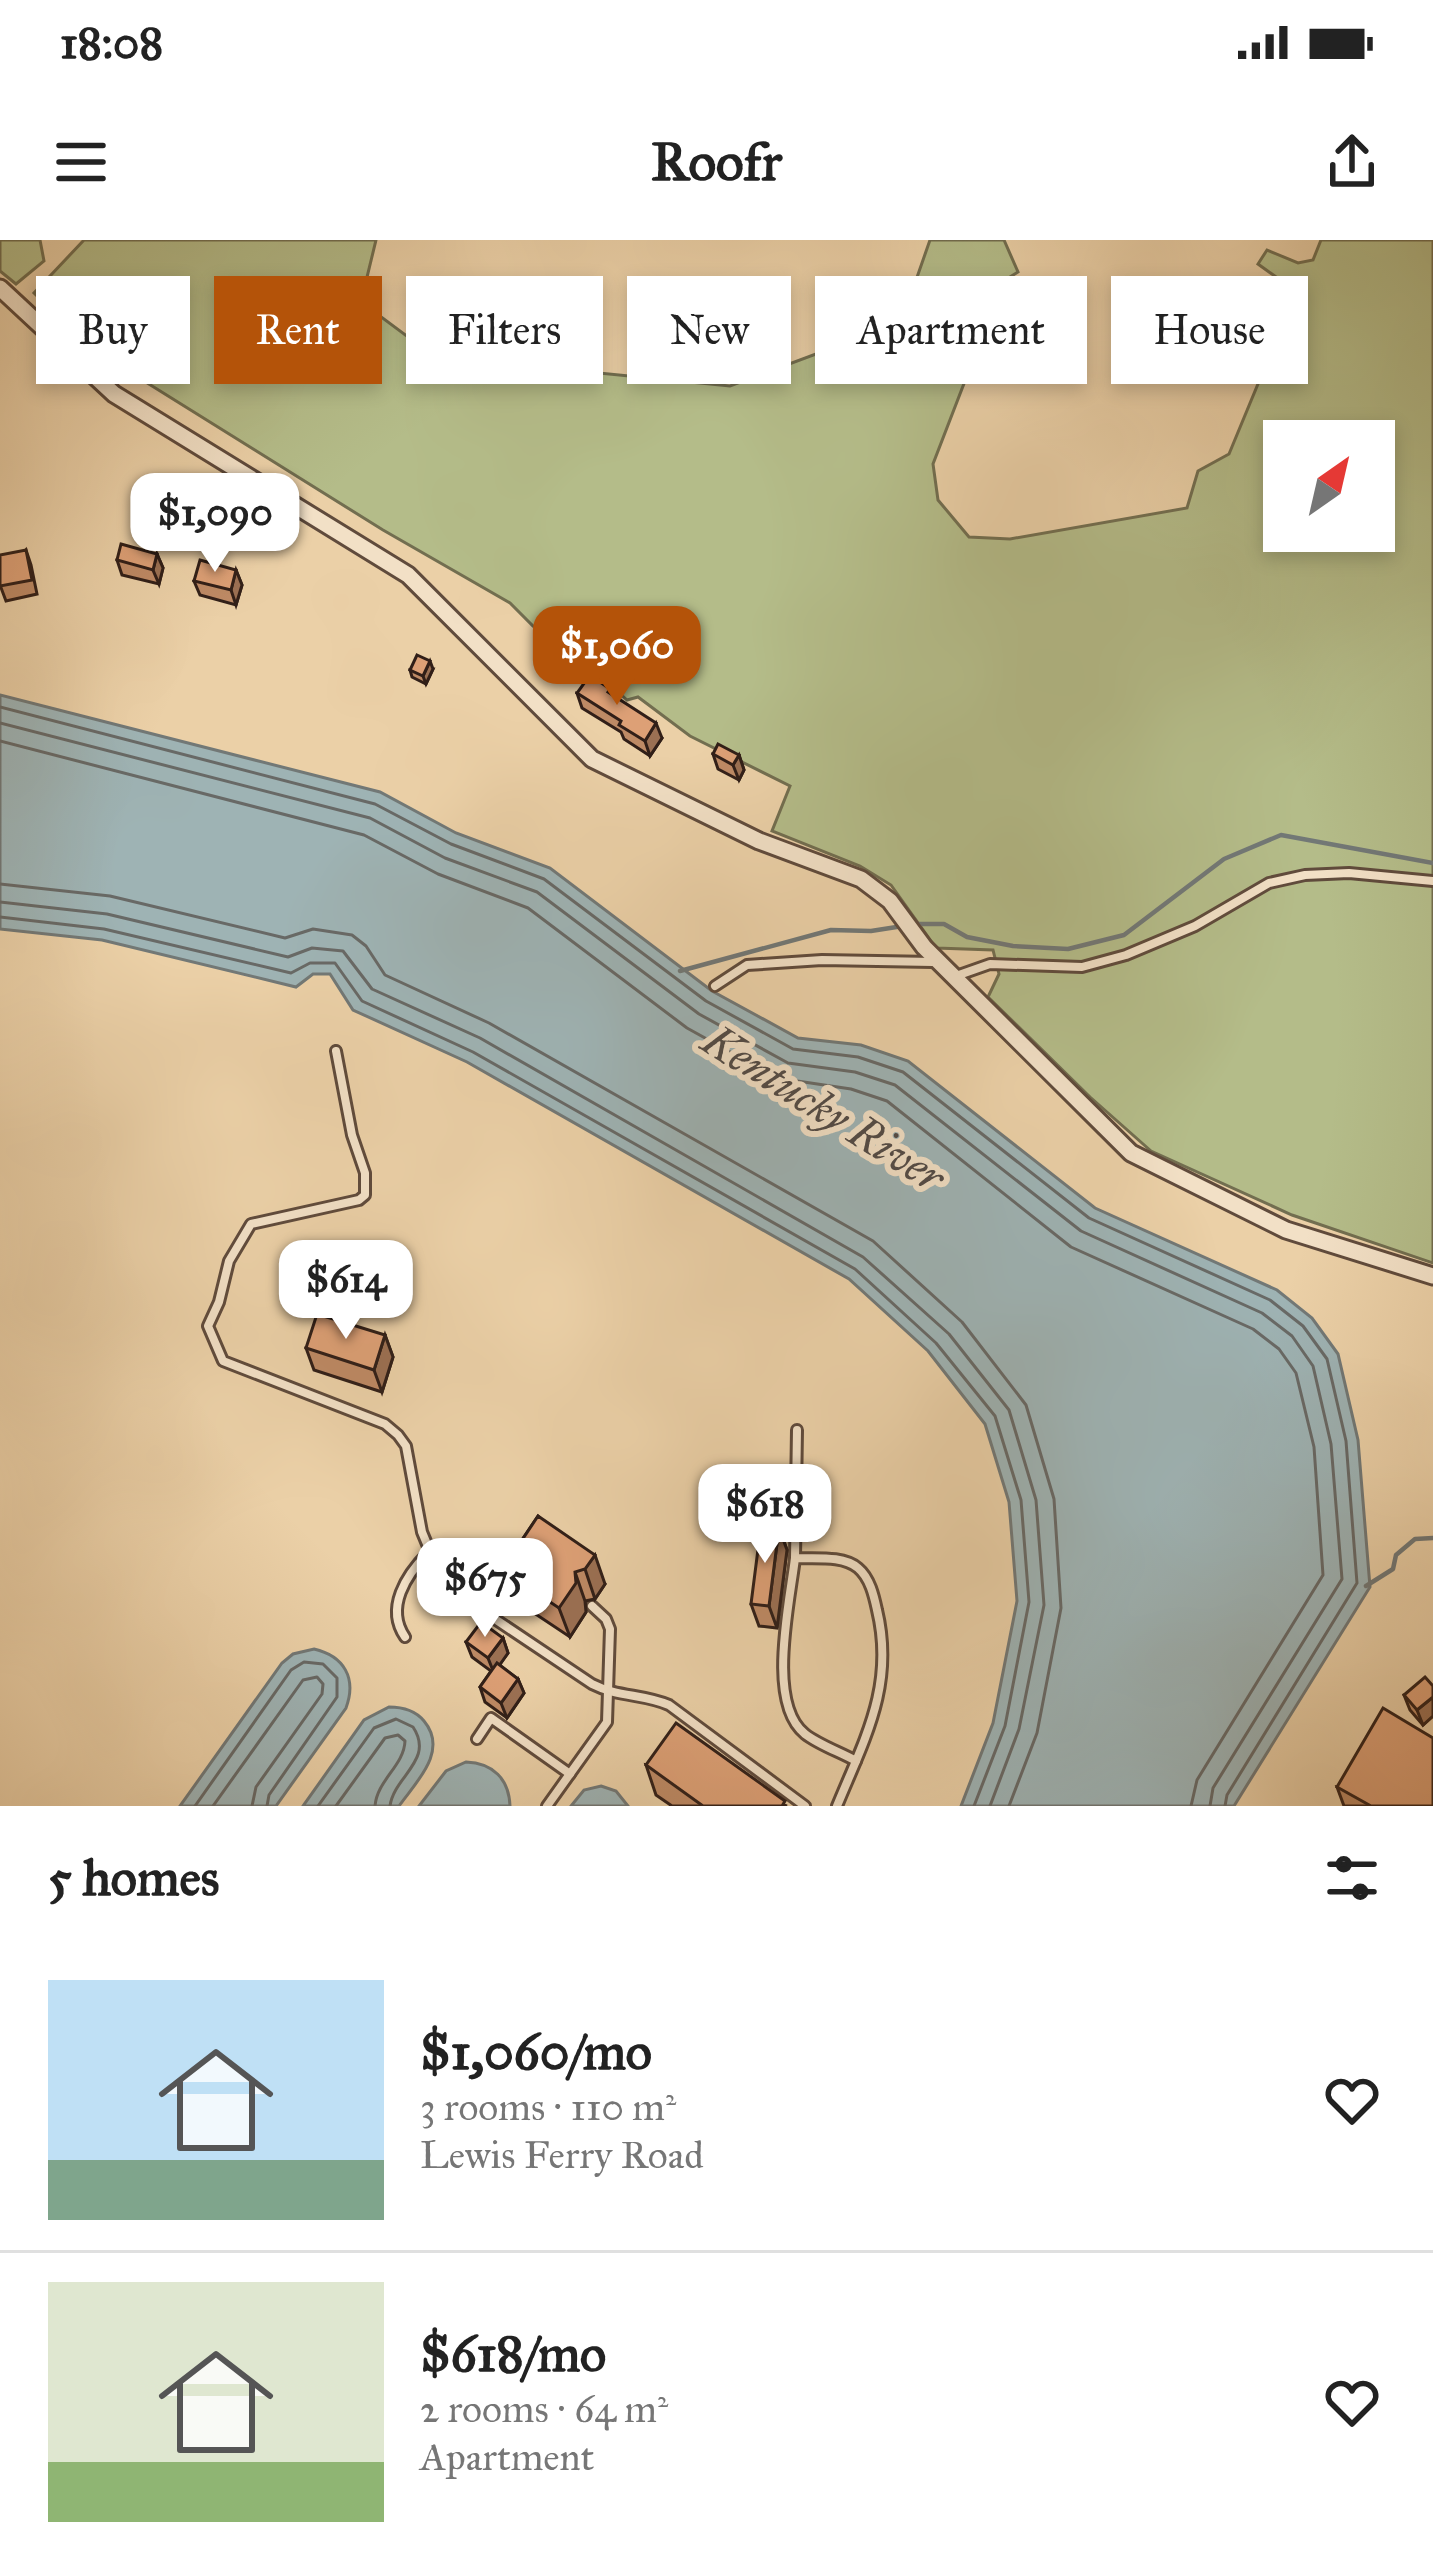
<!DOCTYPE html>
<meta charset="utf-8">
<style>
body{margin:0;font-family:"IM FELL Great Primer",serif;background:#f2f2f2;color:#222;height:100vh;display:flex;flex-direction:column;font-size:45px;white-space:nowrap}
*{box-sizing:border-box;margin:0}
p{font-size:39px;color:#767676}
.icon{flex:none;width:66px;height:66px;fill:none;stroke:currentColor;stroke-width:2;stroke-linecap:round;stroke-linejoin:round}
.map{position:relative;height:1566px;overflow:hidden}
.drawer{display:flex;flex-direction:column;background:#fff;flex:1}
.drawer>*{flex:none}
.banner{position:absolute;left:36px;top:36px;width:1362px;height:108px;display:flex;gap:24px}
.needle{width:78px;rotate:34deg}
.fabs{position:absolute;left:1263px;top:180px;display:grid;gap:24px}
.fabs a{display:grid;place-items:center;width:132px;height:132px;border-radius:0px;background:#fff;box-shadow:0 6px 18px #0003;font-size:60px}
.price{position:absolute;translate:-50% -102px;padding:0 27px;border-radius:24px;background:#fff;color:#222;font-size:39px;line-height:78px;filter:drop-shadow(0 3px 6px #0008)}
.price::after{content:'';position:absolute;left:50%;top:72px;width:36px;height:27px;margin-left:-18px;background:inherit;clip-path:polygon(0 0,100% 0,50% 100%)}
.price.selected{background:#b45309;color:#fff}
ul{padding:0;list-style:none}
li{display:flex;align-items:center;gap:36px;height:300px;padding:0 48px}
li+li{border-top:3px solid #e0e0e0}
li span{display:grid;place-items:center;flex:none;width:336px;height:240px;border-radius:0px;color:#555}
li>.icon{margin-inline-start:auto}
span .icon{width:144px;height:144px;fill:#fffc;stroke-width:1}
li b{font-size:51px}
h2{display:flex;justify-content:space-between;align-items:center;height:144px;padding:0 48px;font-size:51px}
.pill{padding:0 42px;border-radius:0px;background:#fff;box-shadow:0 6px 18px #0003;font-size:42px;line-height:108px}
.pill.selected{background:#b45309;color:#fff}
.status{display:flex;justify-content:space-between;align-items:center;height:84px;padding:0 60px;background:#fff;direction:ltr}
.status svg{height:33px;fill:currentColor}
header{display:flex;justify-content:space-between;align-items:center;height:156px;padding:0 48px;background:#fff;font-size:54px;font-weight:700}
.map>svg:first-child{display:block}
.green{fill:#b4bc89;stroke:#726e50;stroke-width:3;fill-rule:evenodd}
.water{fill:#9eb3b4;stroke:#727876;stroke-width:3}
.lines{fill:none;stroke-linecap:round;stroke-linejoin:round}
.shore{stroke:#686966;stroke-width:3}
.stream{stroke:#727876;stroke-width:4.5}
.service-casing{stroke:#604b3c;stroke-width:14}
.minor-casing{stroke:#604b3c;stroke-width:21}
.service{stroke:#f2e0c6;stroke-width:8}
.minor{stroke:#f2e0c6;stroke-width:15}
.wall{fill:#be8a65;stroke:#311f18;stroke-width:3}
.shaded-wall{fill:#9b7053;stroke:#311f18;stroke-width:3}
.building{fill:#dda076;stroke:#311f18;stroke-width:3}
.labels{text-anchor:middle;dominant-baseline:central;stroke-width:12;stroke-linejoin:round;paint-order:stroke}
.water-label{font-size:45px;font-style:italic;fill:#524b47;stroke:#f2e0c6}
</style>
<div class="status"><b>18:08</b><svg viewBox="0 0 49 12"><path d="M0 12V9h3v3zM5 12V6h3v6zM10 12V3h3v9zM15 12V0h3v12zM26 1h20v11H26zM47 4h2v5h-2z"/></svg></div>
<header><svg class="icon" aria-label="menu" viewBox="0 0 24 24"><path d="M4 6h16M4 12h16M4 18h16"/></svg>Roofr<svg class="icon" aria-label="share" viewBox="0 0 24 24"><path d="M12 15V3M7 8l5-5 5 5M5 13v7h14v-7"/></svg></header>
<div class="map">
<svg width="1433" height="1566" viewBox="0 0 1433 1566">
<rect width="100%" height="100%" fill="#ebd0a7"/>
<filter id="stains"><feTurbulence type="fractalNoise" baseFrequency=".00167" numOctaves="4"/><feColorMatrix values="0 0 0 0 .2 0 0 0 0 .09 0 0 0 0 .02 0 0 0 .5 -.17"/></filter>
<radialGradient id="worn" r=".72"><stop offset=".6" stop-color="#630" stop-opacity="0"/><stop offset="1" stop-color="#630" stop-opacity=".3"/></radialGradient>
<g class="green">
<polygon points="0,0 40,0 44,21 16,44 0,31"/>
<path d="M84 0H376L361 62 408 97 498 123 730 146 840 105 890 103 911 82 915 43 930 0H1004L1018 32 997 45 1000 60 1015 70 1037 71 1041 87 1027 98 979 116 965 141 933 224 938 260 969 297 1010 299 1187 268 1198 231 1229 214 1272 110 1294 94 1302 72 1297 52 1258 24 1267 10 1298 23 1313 20 1321 0H1433V1023L1292 975 1151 911 1090 857 988 757 999 734 993 710 936 708 891 645 860 626 772 591 790 546 690 496 638 457 627 460 574 412 533 386 510 363 383 290 120 126 110 103 91 87 72 90 34 53ZM1284 201H1374V291H1284Z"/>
</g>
<g class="water">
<polygon points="0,455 380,552 456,593 550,628 712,751 798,798 861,805 908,821 1095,968 1277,1050 1312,1078 1338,1114 1358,1200 1370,1347 1234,1566 961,1566 993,1483 1017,1361 1009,1262 985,1184 928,1111 849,1039 467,822 353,770 330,734 313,734 296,747 102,700 0,689"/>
<path d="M314 1409C344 1416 357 1438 346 1468L276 1566H180L282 1423 293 1414Z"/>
<path d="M389 1467C403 1467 415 1470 424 1481 449 1511 416 1542 399 1566H303L364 1480Z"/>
<path d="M466 1522C493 1523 509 1539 510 1566H419L446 1531Z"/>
<polygon points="601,1546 616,1551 628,1566 571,1566 584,1550"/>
</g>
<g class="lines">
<g class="shore">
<polyline points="0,467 375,564 451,604 544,639 706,761 793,809 858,817 903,832 1089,978 1270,1060 1303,1086 1327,1119 1346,1201 1357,1343 1227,1555 1225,1566"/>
<polyline points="0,483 370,578 445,618 537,652 699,774 788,823 855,832 895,845 1081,991 1262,1073 1292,1096 1313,1126 1331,1204 1342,1339 1213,1548 1210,1566"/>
<polyline points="0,501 364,595 438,634 528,668 687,788 777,838 851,849 887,861 1071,1007 1253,1089 1279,1109 1296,1133 1314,1207 1323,1335 1197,1540 1191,1566"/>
<polyline points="0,644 110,656 285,698 313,689 352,695 366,706 385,735 489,783 873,1001 962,1082 1026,1165 1054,1259 1061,1368 1037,1493 1009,1566"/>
<polyline points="0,662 107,674 288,717 312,708 343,711 372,749 480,798 863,1017 949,1094 1009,1170 1036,1260 1044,1365 1019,1489 990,1566"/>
<polyline points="0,677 104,689 291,733 310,723 335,723 362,761 473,812 855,1029 936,1103 995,1176 1021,1260 1029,1362 1005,1486 974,1566"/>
<polyline points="195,1566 291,1430 304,1422 323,1424 337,1438 337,1457 269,1555 267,1566"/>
<polyline points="213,1566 303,1440 317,1437 323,1444 322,1454 256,1547 252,1566"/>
<path d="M318 1566 374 1488 396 1479 413 1487C435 1520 394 1536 390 1566"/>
<path d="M336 1566 385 1498 398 1495 405 1501C404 1526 377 1540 375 1566"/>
</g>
<g class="stream">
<polyline points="914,684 944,684 967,697 1013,706 1068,709 1124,695 1224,619 1281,595 1433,623"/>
<polyline points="680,731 831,690 871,691 903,686"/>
<polyline points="1366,1346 1393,1329 1396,1315 1415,1299 1433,1298"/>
</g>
<g class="service-casing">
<g id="service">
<polyline points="956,736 990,724 1082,727 1126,715 1195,686 1269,643 1305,635 1349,633 1433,641"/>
<polyline points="715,746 747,725 822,720 933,722"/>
<path d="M336 811 352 895 365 933V955L359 960 251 984 229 1021 219 1062 208 1086 223 1121 385 1184 398 1195 406 1206 422 1292 439 1333 474 1365 592 1444C617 1457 644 1454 669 1465L805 1566"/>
<path d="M797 1190 795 1318C814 1319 843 1315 858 1328 870 1338 874 1356 877 1370 895 1445 865 1498 837 1566"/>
<path d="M795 1318C790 1362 766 1463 805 1494 819 1505 840 1512 856 1521"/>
<path d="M462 1356C477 1333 486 1309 517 1317"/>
<path d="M405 1397C385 1368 406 1335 428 1313"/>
<polyline points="477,1499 491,1478 570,1534"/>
<polyline points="547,1566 607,1482 610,1389 606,1379 592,1366"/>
</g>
</g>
<g class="minor-casing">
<polyline id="minor" points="0,48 114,154 408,335 592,519 759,601 861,639 890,661 924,707 1131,913 1286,990 1433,1036"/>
</g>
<use href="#service" class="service"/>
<use href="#minor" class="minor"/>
</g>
<g class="wall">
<polygon points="73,90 103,90 108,104 96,120 79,105"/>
<polygon points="26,310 31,325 37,354 6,361 0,345"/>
<polygon points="157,314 163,328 159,344 122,335 117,320"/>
<polygon points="236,330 242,345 236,365 200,355 194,341"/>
<polygon points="433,429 426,444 412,437 410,430"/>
<polygon points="577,453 612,455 662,498 650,516 624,499 621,492 582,468"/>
<polygon points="713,514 739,515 744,530 739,540 718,529"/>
<polygon points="385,1095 393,1117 382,1152 314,1130 306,1108"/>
<polygon points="538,1276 605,1344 595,1359 585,1361 586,1372 570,1397 513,1359 502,1330"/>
<polygon points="779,1288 787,1310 777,1388 759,1386 751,1364"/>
<polygon points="503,1398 508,1413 499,1425 518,1439 524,1453 507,1478 485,1462 480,1447 491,1431 472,1417 466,1402"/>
<polygon points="1433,1446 1433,1476 1423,1485 1410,1470 1404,1455"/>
<polygon points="646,1525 787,1566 672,1566 656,1555"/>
<polygon points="1337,1547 1433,1566 1344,1566"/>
</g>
<g class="shaded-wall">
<polygon points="103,90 108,104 96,120 91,105"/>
<polygon points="157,314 163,328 159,344 153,330"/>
<polygon points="236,330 242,345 236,365 231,350"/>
<polygon points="430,421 433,429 426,444 423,436"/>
<polygon points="656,483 662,498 650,516 645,501"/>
<polygon points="739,515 744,530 739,540 733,525"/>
<polygon points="385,1095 393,1117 382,1152 374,1130"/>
<polygon points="779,1288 787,1310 777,1388 769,1366"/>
<polygon points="595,1315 605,1344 595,1359 585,1329"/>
<polygon points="575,1332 585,1361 586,1372 570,1397 559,1368"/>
<polygon points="503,1398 508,1413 494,1433 488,1418"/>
<polygon points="518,1439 524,1453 507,1478 501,1463"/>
<polygon points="1433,1457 1433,1476 1423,1485 1417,1470"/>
</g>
<g class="building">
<polygon points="84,76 103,90 91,105 73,90"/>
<polygon points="121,304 157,314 153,330 117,320"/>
<polygon points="26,310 32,340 0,346 0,315"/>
<polygon points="200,320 236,330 231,350 194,341"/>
<polygon points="417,415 430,421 423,436 410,430"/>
<polygon points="590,435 610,449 608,452 656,483 645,501 619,485 621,481 577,453"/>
<polygon points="718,504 739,515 733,525 713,514"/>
<polygon points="317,1074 385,1095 374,1130 306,1108"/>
<polygon points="538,1276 595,1315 585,1329 575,1332 576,1343 559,1368 502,1330"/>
<polygon points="761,1286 779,1288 769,1366 751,1364"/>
<polygon points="481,1382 503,1398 488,1418 466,1402"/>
<polygon points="497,1423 518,1439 501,1463 480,1447"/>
<polygon points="1425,1437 1433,1446 1433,1457 1417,1470 1404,1455"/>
<polygon points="1383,1468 1433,1498 1433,1566 1371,1566 1337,1547"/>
<polygon points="676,1483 785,1561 782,1566 703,1566 646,1525"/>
</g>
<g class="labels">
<g class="water-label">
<text transform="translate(824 868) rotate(32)">Kentucky River</text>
</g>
</g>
<rect width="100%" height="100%" filter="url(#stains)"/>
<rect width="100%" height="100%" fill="url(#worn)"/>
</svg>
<div class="fabs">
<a><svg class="needle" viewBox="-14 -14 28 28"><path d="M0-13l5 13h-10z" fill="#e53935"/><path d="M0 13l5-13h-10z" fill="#767676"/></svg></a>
</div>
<b class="price" style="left:215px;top:335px">$1,090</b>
<b class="price selected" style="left:617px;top:468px">$1,060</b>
<b class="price" style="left:346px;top:1102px">$614</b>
<b class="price" style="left:765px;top:1326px">$618</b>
<b class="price" style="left:485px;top:1400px">$675</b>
<div class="banner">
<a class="pill">Buy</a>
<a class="pill selected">Rent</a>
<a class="pill">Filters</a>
<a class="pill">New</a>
<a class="pill">Apartment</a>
<a class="pill">House</a>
</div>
</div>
<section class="drawer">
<h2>5 homes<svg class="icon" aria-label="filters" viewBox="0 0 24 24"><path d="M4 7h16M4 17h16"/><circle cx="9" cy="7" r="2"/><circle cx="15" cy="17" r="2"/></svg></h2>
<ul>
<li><span style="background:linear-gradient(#bfe0f5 75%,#7fa58c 0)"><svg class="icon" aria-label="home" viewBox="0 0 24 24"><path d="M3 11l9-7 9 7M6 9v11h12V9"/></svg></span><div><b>$1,060/mo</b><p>3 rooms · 110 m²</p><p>Lewis Ferry Road</p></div><svg class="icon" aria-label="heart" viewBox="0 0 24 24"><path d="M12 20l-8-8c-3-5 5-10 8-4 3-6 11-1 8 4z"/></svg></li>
<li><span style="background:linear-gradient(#dfe7d0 75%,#8fb573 0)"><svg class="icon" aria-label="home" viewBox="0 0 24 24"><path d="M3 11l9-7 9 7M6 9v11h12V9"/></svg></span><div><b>$618/mo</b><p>2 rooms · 64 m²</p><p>Apartment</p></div><svg class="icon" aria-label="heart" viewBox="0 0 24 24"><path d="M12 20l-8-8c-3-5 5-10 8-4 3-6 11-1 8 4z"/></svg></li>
</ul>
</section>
